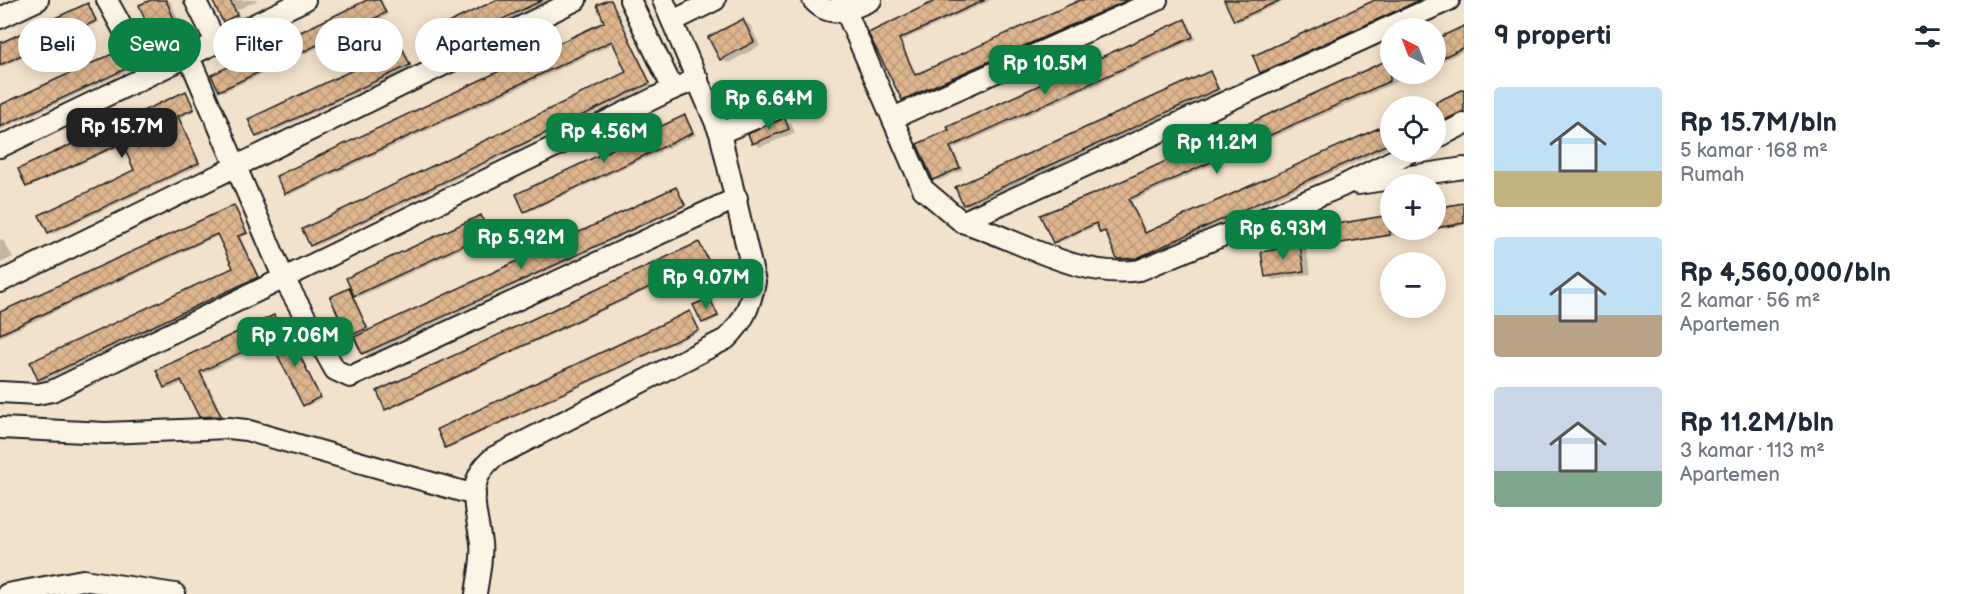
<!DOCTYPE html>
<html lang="id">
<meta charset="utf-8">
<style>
body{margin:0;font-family:"Balsamiq Sans",sans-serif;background:#f2f2f3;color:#1f2937;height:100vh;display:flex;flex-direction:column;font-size:22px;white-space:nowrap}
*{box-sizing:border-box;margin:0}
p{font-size:20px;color:#747a83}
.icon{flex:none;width:33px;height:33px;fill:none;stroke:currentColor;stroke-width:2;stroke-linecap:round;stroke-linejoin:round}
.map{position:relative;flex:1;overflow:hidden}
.drawer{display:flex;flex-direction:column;background:#fff;width:510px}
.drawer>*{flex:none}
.guide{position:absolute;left:18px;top:18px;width:570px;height:54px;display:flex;gap:12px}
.needle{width:39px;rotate:318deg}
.tools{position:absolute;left:1380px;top:18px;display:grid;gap:12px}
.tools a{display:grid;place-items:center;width:66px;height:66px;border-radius:50%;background:#fff;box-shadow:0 3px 15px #0003;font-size:30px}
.price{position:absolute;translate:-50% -51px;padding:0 14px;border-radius:12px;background:#0b8043;color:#fff;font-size:20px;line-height:39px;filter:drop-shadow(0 2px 3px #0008)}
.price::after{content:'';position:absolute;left:50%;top:36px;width:18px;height:14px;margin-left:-9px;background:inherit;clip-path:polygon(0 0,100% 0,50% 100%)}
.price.on{background:#222;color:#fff}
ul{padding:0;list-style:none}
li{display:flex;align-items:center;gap:18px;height:150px;padding:0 30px}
li span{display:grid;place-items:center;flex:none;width:168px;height:120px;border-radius:6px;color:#555}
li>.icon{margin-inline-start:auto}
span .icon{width:72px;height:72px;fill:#fffc;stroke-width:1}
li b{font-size:26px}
h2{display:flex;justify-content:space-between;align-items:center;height:72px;padding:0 30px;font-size:26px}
.pill{padding:0 21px;border-radius:27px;background:#fff;box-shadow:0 3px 15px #0003;font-size:21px;line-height:54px}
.pill.on{background:#0b8043;color:#fff}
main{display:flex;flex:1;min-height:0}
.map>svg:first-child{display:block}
.shadow{fill:#0003}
.building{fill:url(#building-cross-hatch);stroke:#1c1c1c;stroke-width:1.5}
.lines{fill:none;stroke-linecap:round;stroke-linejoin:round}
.minor-casing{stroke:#1c1c1c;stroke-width:24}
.minor{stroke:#fcf5e5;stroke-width:20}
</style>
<main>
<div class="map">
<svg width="1464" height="594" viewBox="0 0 1464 594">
<defs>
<pattern id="building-cross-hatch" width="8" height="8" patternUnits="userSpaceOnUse" patternTransform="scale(1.5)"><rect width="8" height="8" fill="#ddb58e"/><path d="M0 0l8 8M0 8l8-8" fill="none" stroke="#bd9b7a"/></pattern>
</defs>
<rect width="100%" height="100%" fill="#f3e2cb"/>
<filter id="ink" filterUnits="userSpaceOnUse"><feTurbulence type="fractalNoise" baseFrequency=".0167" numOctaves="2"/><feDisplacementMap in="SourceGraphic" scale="12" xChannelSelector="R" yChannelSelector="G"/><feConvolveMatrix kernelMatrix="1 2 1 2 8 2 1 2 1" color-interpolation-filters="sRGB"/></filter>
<g filter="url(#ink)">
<g class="shadow">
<polygon points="155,0 170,1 181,26 158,36 151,32"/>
<polygon points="214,0 258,0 237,10 240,17 227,23 224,21"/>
<polygon points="371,0 381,0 388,15 223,92 220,90"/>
<polygon points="500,0 550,0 448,48 445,46"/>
<polygon points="943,0 992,0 901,41 917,76 1083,0 1134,0 907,101 903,99 870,34"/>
<polygon points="1236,0 1287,0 1238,22 1235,20"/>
<polygon points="1379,0 1428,0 1265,73 1262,72"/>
<polygon points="610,1 652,85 314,247 311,245 628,73 615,43 289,195 286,193 606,23"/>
<polygon points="88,4 99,22 0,68 0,45"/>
<polygon points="743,21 750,25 760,46 728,63 721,59"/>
<polygon points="1185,21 1189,23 1196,39 953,149 963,170 938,181 934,179 951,130"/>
<polygon points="1464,28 1464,51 1436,64 1436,40"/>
<polygon points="402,49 413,67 260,138 257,136"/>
<polygon points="121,52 132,69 0,130 0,107"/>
<polygon points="1390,61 1390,74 1414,74 1132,201 1147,234 1390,124 1390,147 1141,259 1119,258 1107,233 1102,232 1098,225 1057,244 1054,242 1099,193"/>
<polygon points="1210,73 1221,91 968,206 965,204"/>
<polygon points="1464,91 1464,114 1436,127 1436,106 1430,106"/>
<polygon points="186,92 196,110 180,118 201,165 52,234 49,232 136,170 124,144 30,187 27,186"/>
<polygon points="685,116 696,135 528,212 525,210"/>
<polygon points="784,119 791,123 795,133 760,147 753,143"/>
<polygon points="676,189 687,206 367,355 355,336 349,336 348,290 355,294 481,217 491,235 359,297 352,293 370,331"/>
<polygon points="1464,204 1464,225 1306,249 1311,274 1273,280 1266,276 1300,247 1306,251 1303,231 1390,217 1390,230 1436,230 1436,209"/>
<polygon points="234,207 249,234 241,238 260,279 43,381 39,379 235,268 220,235 0,337 0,314"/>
<polygon points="2,239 13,257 0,263 0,240"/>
<polygon points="699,243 710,261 389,410 386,409"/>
<polygon points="709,300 720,317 706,324 703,322"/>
<polygon points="690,313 701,331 449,448 446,446"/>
<polygon points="274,317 278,319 285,334 291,335 322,399 307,406 304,405 272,342 203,374 224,418 204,419 200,416 184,382 170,389 165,387"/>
</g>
<g class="building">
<polygon points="151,0 166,0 175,22 150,33 139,5"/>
<polygon points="212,0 230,0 237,15 223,22"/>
<polygon points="367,0 380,0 386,13 219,91 211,75"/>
<polygon points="496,0 543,0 443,47 435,29"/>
<polygon points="608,0 611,0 650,83 310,246 302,229 626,72 612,41 285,194 276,176 604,22 597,5"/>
<polygon points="937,0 985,0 899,39 915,75 1080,0 1128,0 902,100 868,33"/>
<polygon points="1224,0 1281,0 1234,21"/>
<polygon points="1375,0 1420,0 1260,73 1253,56"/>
<polygon points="88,3 96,21 0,65 0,43"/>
<polygon points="743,19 754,42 720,60 708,37"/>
<polygon points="1185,19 1193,37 950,147 960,168 933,180 917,144 949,130 947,127"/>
<polygon points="1464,26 1464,47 1436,61 1436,39"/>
<polygon points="402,47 410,65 256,137 248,119"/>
<polygon points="121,50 130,67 0,127 0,105"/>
<polygon points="1390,59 1390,81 1129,199 1145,233 1390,123 1390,143 1137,258 1117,259 1105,231 1100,233 1096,223 1053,243 1040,215 1098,192"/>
<polygon points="1210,71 1218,89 963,205 955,187"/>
<polygon points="1464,89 1464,111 1436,124 1436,102"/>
<polygon points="186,91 194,109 178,116 199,163 48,233 39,215 134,170 122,143 26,187 18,169"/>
<polygon points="685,115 693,133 524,212 516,194"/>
<polygon points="784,117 789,129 752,144 748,134"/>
<polygon points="676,187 685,205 362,354 354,337"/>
<polygon points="1464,203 1464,223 1436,228 1436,208"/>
<polygon points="234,205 247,233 238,236 258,277 38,380 30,362 233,268 217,234 0,334 0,312"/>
<polygon points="481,215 489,233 354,296 346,278"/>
<polygon points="1390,215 1390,235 1304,249 1301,230"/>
<polygon points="699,242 708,260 385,410 377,391"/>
<polygon points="1300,245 1304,271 1265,277 1261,252"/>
<polygon points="349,288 367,328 348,337 330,297"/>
<polygon points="710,298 718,316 702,323 693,305"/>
<polygon points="690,311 699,330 445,448 437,429"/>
<polygon points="274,315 282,333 200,372 221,416 199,417 181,380 164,388 156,370"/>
<polygon points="288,331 320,397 303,406 270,340"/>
</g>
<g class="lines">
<g class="minor-casing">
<g id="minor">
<polyline points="107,0 148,75"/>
<polyline points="195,0 217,44"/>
<polyline points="630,0 673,89"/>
<path d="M813 0C831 20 850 10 871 0"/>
<polyline points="841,0 923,189 962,222 1449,0"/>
<polyline points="0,18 38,0"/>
<polyline points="673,21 715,0"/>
<polyline points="189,57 284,279 335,370 350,377 737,198"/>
<polyline points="893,118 1157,0"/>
<polyline points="720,133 775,110"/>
<polyline points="1436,138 1464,124"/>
<polyline points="0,147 305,0"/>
<polyline points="1358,184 1464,168"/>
<path d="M962 222C1018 239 1079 280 1140 270L1340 187 1410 152"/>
<polyline points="0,282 576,0"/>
<polyline points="0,392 37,394 52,391 673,89 698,79"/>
<polyline points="0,428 106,433 229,428 246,430 475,495"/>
<polyline points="7,594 83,580 175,594"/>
<path d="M476 594C478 578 483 559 481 543 477 511 463 482 494 457L726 339C744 322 750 306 755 282L720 133 663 0"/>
</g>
</g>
<use href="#minor" class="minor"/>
</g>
</g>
</svg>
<div class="tools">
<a><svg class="needle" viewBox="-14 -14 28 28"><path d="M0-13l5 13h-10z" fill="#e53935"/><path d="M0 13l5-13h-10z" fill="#747a83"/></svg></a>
<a><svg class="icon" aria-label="locate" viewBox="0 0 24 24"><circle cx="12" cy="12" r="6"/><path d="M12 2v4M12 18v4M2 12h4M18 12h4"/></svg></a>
<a>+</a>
<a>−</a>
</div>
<b class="price" style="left:1045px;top:96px">Rp 10.5M</b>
<b class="price" style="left:769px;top:131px">Rp 6.64M</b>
<b class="price on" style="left:122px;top:159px">Rp 15.7M</b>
<b class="price" style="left:604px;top:164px">Rp 4.56M</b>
<b class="price" style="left:1217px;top:175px">Rp 11.2M</b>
<b class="price" style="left:1283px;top:261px">Rp 6.93M</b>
<b class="price" style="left:521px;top:270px">Rp 5.92M</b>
<b class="price" style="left:706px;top:310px">Rp 9.07M</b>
<b class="price" style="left:295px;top:368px">Rp 7.06M</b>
<div class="guide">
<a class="pill">Beli</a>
<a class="pill on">Sewa</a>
<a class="pill">Filter</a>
<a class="pill">Baru</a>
<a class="pill">Apartemen</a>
</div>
</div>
<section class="drawer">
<h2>9 properti<svg class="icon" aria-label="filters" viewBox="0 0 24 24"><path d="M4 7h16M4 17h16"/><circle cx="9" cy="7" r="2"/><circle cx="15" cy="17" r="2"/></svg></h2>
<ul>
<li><span style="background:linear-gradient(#bfe0f5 70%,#c2b280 0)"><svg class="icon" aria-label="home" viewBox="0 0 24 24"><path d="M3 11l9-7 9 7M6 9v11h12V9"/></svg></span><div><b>Rp 15.7M/bln</b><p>5 kamar · 168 m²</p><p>Rumah</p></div></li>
<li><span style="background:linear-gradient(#bfe0f5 65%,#b9a48a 0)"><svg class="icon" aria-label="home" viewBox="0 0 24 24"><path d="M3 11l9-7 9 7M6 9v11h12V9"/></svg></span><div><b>Rp 4,560,000/bln</b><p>2 kamar · 56 m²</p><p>Apartemen</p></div></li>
<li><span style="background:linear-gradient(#c9d6e8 70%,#7fa58c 0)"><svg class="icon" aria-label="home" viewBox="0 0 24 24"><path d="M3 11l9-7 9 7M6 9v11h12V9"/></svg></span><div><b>Rp 11.2M/bln</b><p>3 kamar · 113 m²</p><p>Apartemen</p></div></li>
</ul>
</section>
</main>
